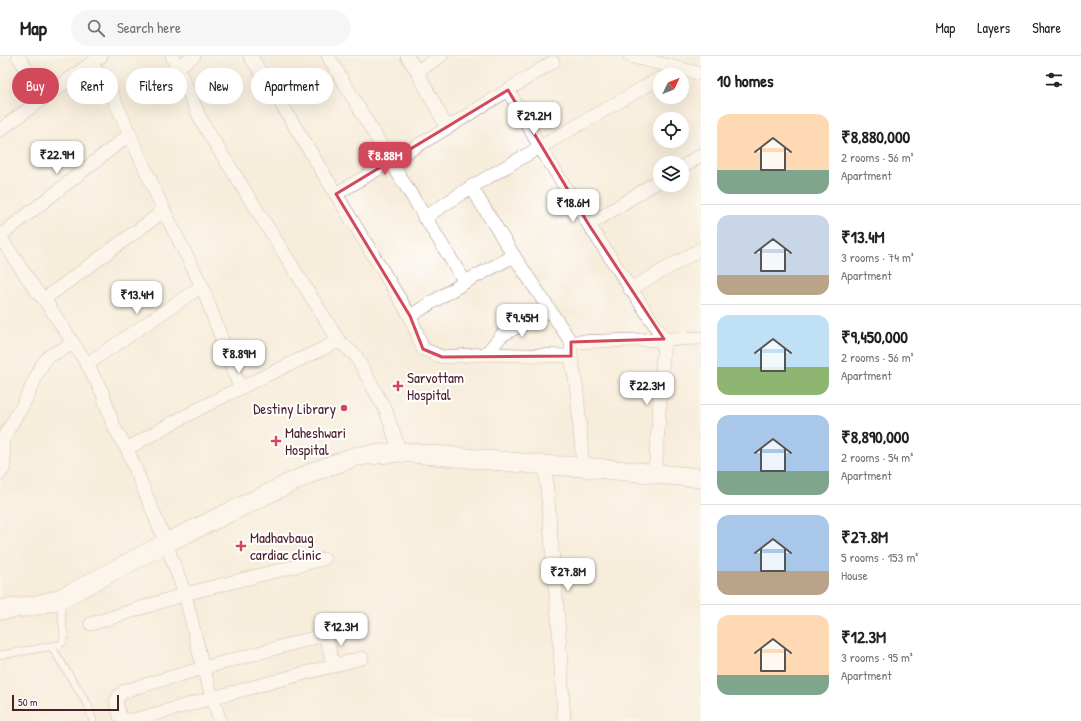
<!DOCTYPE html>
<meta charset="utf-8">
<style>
body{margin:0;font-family:"Patrick Hand",sans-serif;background:#f6f6f6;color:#202124;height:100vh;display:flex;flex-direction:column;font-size:15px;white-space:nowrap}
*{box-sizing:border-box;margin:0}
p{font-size:13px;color:#757577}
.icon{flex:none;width:22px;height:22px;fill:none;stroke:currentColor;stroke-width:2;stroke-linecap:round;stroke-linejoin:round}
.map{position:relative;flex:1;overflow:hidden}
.side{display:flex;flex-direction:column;background:#fff;width:380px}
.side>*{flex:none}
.hud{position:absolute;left:12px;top:12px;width:380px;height:36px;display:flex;gap:8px}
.needle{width:26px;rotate:47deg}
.fabs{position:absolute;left:653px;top:12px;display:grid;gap:8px}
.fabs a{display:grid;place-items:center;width:36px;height:36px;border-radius:50%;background:#fff;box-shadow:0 4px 16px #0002;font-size:20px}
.scale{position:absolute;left:12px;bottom:10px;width:107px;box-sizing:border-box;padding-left:4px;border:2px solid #4a1f2b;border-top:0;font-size:11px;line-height:14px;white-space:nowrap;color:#4a1f2b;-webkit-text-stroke:3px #fff;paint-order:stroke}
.price{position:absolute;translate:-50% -34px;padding:0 9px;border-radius:8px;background:#fff;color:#222;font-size:13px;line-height:26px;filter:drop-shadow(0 1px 2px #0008)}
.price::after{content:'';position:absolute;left:50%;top:24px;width:12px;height:9px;margin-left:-6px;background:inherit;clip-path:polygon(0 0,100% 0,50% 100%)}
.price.active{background:#d1495b;color:#fff}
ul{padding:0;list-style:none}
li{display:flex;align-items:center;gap:12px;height:100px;padding:0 16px}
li+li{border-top:1px solid #e0e0e0}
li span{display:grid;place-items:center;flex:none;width:112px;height:80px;border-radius:12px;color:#555}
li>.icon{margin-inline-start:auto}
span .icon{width:48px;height:48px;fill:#fffc;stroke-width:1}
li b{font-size:17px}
h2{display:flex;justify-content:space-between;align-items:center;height:48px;padding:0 16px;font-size:17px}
.pill{padding:0 14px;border-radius:18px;background:#fff;box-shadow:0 4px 16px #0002;font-size:14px;line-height:36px}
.pill.active{background:#d1495b;color:#fff}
header{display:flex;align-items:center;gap:24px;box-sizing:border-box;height:56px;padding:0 20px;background:#fff;border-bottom:1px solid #e0e0e0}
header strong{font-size:19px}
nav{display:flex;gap:22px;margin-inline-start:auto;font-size:14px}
.search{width:280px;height:36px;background:#f6f6f6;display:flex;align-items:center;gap:10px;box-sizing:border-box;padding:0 14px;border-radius:22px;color:#757577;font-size:15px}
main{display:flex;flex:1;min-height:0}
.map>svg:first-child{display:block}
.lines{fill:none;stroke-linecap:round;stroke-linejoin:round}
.lane-casing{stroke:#a08683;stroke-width:8}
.street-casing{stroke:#a08683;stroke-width:14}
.secondary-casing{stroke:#a08683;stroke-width:20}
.lane{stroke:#fff;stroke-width:7}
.street{stroke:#fff;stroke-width:13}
.secondary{stroke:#fff;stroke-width:19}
.marked{fill:none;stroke:#d1495b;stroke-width:3;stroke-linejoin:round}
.poi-dot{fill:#d1495b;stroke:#fff;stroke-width:1.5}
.labels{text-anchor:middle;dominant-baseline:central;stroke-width:4;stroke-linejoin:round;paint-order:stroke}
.poi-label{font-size:15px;fill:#4a1f2b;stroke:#fff;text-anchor:start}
</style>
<header>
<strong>Map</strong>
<div class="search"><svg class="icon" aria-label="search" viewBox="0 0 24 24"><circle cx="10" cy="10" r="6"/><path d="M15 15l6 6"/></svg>Search here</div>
<nav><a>Map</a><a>Layers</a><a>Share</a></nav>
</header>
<main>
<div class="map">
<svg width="701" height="665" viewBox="0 0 701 665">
<rect width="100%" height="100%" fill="#fff"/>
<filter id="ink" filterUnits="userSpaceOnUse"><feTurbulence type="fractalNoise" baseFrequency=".025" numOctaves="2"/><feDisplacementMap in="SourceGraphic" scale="8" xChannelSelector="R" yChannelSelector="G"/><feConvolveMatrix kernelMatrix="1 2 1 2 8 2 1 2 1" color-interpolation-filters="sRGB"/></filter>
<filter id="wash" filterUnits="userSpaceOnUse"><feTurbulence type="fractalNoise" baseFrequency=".012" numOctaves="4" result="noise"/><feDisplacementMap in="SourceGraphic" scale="16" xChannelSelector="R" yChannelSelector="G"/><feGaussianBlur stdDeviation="0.9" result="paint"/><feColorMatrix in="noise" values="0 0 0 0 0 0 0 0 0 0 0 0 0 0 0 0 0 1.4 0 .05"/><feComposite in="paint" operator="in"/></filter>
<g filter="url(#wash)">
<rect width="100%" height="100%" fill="#f7eddb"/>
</g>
<g filter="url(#ink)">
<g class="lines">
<g class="lane-casing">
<g id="lane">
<polyline points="51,590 88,649 93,665"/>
<polyline points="0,599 59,589 63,586 64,581 60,543"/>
</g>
</g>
<g class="street-casing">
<g id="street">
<polyline points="18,0 44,42"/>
<polyline points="172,0 203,68 339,285 356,300 386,355 400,396"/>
<polyline points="250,0 271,31 410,260 423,293 442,301 486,298 571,300"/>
<polyline points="328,0 391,106 465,226"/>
<polyline points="407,0 417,15"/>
<polyline points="441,0 417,15 447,72"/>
<polyline points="630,0 701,18"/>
<polyline points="91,8 106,25 164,155 202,230 240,332"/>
<polyline points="177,11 194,0"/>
<polyline points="508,34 540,91 589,169 664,283 655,418"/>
<polyline points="0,74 101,0"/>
<polyline points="682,111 701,99"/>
<polyline points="471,131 514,200 571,286 701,282"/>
<polyline points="336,138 447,72 553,6"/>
<polyline points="424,162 471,131 658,23"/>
<polyline points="589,169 660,124"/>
<polyline points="0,180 130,78"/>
<polyline points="0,181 37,236 44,243 87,308 102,336 114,371 127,393 166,487 185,538 203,612 220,665"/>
<polyline points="630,233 701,193"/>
<polyline points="44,243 164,155"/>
<polyline points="410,260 465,226 514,200"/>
<polyline points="571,292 571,300 577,335 583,411"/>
<polyline points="486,298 502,279 549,254"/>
<polyline points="87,308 202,230"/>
<path d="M127 393C195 352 267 319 339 285"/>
<polyline points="545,409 559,576 564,665"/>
<polyline points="0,418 4,411 4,398 2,386 6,377 24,347 41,310 49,300 73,288"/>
<polyline points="91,568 185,538 324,503"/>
<polyline points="346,573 203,612 124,635 119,640 116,645 120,661 125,664 134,664 212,642 362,602"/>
<polyline points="325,579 334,610"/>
</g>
</g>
<g class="secondary-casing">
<polyline id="secondary" points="0,554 33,550 60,543 166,487 315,415 357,400 400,396 545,409 583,411 701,422"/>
</g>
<use href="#lane" class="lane"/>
<use href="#street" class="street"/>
<use href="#secondary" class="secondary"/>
</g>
</g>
<path d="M0 0H701V665H0ZM508 34 589 169 664 283 571 286V300L442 301 423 293 410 260 336 138Z" fill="#f7eddb" fill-opacity=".55" fill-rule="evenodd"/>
<path class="marked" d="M508 34 589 169 664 283 571 286V300L442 301 423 293 410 260 336 138Z"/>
<g class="poi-dot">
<path d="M396 324h4v4h4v4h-4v4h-4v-4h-4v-4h4z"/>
<circle cx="344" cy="352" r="4"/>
<path d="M274 379h4v4h4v4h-4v4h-4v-4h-4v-4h4z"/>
<path d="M239 484h4v4h4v4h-4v4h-4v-4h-4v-4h4z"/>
</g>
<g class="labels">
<g class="poi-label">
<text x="407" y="321">Sarvottam<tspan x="407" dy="17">Hospital</tspan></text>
<text x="336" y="352" text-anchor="end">Destiny Library</text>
<text x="285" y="376">Maheshwari<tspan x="285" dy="17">Hospital</tspan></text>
<text x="250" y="481">Madhavbaug<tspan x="250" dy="17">cardiac clinic</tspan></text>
</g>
</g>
</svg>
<div class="fabs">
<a><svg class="needle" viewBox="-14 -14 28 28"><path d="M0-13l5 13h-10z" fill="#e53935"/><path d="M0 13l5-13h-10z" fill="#757577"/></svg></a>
<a><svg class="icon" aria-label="locate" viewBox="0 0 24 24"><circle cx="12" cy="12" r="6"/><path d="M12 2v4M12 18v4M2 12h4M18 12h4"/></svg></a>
<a><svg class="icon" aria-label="layers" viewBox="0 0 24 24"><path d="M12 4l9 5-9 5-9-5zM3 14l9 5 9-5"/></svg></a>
</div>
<div class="scale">50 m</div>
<b class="price" style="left:534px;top:80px">₹29.2M</b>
<b class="price" style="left:57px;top:119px">₹22.9M</b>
<b class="price active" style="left:385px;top:120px">₹8.88M</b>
<b class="price" style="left:573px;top:167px">₹18.6M</b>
<b class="price" style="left:137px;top:259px">₹13.4M</b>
<b class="price" style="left:522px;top:282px">₹9.45M</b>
<b class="price" style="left:239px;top:318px">₹8.89M</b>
<b class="price" style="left:647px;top:350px">₹22.3M</b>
<b class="price" style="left:568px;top:536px">₹27.8M</b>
<b class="price" style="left:341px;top:591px">₹12.3M</b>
<div class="hud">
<a class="pill active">Buy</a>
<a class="pill">Rent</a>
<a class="pill">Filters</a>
<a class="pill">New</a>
<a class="pill">Apartment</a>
</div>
</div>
<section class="side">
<h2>10 homes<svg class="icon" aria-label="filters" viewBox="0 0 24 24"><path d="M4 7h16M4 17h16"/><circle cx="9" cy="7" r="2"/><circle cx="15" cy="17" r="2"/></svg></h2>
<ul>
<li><span style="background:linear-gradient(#ffd9b3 70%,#7fa58c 0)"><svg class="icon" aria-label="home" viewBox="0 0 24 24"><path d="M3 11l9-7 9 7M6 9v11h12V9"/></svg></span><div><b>₹8,880,000</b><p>2 rooms · 56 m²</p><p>Apartment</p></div></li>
<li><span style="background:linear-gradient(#c9d6e8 75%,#b9a48a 0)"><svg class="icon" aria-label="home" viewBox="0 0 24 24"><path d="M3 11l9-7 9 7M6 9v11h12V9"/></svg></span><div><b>₹13.4M</b><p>3 rooms · 74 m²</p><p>Apartment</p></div></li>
<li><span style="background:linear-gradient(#bfe0f5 65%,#8fb573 0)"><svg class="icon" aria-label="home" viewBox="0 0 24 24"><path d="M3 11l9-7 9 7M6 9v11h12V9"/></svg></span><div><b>₹9,450,000</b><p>2 rooms · 56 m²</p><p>Apartment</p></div></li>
<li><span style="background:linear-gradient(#a9c7e8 70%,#7fa58c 0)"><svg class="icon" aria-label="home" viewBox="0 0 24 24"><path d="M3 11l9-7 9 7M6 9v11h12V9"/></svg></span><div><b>₹8,890,000</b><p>2 rooms · 54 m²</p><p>Apartment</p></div></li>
<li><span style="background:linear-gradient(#a9c7e8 70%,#b9a48a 0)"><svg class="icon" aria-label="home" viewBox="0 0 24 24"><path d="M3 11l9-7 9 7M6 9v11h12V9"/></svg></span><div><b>₹27.8M</b><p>5 rooms · 153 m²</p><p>House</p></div></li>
<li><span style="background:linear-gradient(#ffd9b3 75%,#7fa58c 0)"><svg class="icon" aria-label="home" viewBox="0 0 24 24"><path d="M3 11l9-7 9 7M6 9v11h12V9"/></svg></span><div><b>₹12.3M</b><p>3 rooms · 95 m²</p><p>Apartment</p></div></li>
</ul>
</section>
</main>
